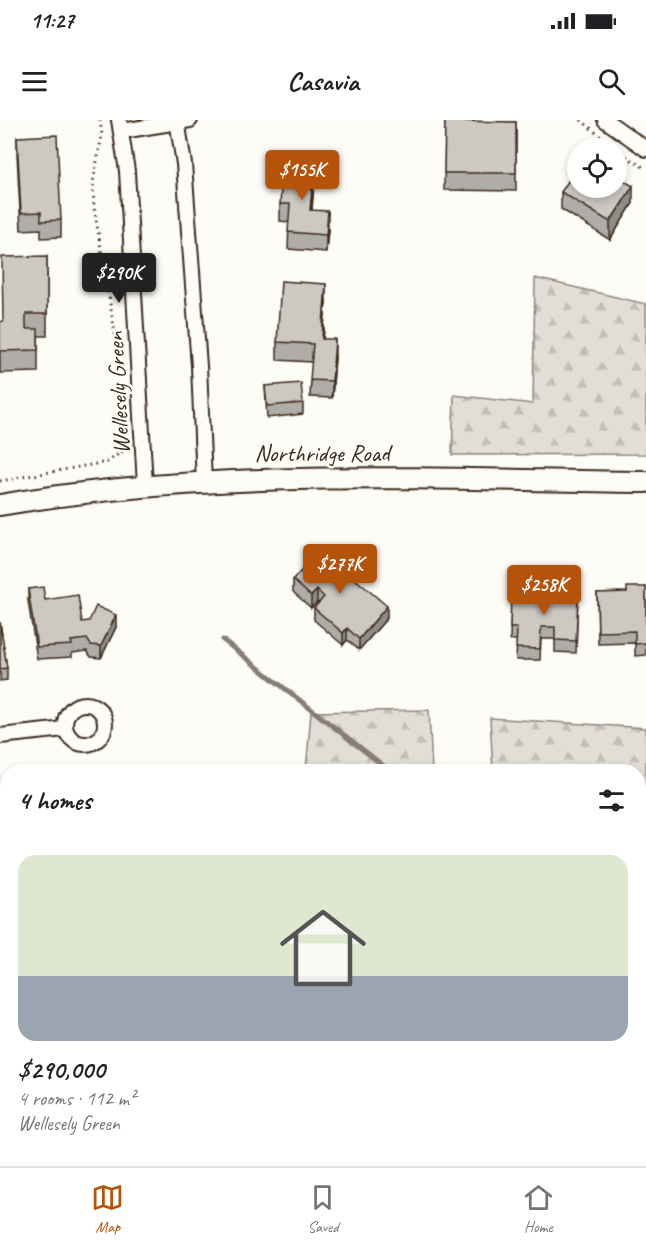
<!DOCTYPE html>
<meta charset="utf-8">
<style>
body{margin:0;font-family:Caveat,sans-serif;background:#f2f2f2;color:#202124;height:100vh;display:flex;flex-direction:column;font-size:22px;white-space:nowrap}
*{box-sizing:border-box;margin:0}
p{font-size:20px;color:#757577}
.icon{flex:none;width:33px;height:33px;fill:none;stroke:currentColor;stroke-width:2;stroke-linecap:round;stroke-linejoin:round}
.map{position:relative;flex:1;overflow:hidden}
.drawer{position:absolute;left:0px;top:644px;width:646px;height:404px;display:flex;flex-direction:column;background:#fff;border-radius:24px 24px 0 0;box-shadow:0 3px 9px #0003}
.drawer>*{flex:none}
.controls{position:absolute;left:567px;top:18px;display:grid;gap:12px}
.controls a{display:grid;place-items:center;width:60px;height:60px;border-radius:50%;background:#fff;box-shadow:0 3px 9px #0003;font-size:30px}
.price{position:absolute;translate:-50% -51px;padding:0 14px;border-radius:6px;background:#b45309;color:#fff;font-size:20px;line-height:39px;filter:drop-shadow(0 2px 3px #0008)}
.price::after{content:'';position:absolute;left:50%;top:36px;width:18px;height:14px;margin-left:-9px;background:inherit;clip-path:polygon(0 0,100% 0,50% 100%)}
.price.on{background:#222;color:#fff}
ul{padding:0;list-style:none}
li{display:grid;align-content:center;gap:12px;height:318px;padding:0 18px}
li+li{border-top:2px solid #e0e0e0}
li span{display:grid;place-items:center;height:186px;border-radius:18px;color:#555}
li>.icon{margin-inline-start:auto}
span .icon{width:108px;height:108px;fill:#fffc;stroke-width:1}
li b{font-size:26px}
h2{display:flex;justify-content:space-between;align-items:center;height:72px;padding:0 18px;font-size:26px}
.status{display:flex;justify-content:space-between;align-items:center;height:42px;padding:0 30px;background:#fff;direction:ltr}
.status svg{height:16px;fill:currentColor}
header{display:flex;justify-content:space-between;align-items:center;height:78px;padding:0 18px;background:#fff;font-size:27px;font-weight:700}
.dock{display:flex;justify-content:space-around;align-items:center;height:84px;border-top:2px solid #e0e0e0;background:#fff;font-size:16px;color:#757577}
.dock a{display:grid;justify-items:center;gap:3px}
.dock .on{color:#b45309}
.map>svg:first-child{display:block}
.forest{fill:url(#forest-firs);stroke:#8e847a;stroke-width:1.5}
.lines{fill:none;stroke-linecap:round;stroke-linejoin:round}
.stream{stroke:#887d74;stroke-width:5}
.minor-casing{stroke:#3b2a1e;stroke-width:18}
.secondary-casing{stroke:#3b2a1e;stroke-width:24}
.path{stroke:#3b2a1e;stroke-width:3;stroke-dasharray:1.5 4.5;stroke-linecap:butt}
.minor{stroke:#fdfcf7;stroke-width:14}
.secondary{stroke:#fdfcf7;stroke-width:20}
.wall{fill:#b0aca7;stroke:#3b2a1e;stroke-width:1.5}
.shaded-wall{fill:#908c88;stroke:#3b2a1e;stroke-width:1.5}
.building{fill:#cdc8c2;stroke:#3b2a1e;stroke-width:1.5}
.labels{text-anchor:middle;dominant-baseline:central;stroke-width:5;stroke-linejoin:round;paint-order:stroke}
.street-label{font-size:24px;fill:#3b2a1e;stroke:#fdfcf7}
</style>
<div class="status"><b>11:27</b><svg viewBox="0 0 49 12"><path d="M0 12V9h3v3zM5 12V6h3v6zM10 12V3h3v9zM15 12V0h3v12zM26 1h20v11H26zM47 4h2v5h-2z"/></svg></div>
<header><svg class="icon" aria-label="menu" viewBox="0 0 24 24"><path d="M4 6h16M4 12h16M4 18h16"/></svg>Casavia<svg class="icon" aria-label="search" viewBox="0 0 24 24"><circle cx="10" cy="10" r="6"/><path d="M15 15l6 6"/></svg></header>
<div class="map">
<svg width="646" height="1046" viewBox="0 0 646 1046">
<defs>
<pattern id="forest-firs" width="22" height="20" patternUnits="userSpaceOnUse" patternTransform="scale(1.5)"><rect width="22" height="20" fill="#e1ded7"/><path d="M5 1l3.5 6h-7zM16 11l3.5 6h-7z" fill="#c2bfb8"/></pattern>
</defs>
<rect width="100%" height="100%" fill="#fdfcf7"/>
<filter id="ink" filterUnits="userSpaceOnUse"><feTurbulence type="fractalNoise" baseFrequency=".0167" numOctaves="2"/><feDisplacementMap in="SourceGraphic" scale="12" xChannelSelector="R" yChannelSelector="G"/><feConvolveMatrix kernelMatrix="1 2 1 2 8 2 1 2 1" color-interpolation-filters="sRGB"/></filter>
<g filter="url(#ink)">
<g class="forest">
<polygon points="535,158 646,184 646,334 452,335 454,275 533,284"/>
<polygon points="429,590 432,651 306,651 311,592"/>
<polygon points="490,598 646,608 646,1046 516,1046 515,1040 639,1040 639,651 493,651"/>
<polygon points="7,981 8,1040 453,1040 453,1046 0,1046 0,982"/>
</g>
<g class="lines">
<g class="stream">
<polyline points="223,520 390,651"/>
<polyline points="639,932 646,932"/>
<polyline points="216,1046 225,1040"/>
</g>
<g class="minor-casing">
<g id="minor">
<polyline points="119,0 127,51 145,365"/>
<polyline points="177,0 184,44 199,246 204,363"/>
<polyline points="605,0 646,29"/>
<polyline points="122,11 190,0"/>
<circle cx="85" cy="604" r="20"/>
<polyline points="0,616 65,609"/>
</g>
</g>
<g class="secondary-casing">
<path id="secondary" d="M0 385C214 348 430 359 646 362"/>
</g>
<g class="path">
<polyline points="100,0 102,15 93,62 94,87 122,256"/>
<polyline points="581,0 614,28"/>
<polyline points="616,30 646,49"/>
<polyline points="0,361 107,342 126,329 127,324"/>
</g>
<use href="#minor" class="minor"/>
<use href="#secondary" class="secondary"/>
</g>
<g class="wall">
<polygon points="445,1 516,2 516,71 444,70"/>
<polygon points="17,17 61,100 61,117 41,118 41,109 21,110 17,34"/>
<polygon points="314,64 312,90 328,109 326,132 288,129 289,102 280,101 280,84"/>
<polygon points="561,72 633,83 610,120 561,89"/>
<polygon points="47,136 47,216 38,216 38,252 0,253 0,202 3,201"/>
<polygon points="326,181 323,219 335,237 332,278 310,277 312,242 277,240 277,222"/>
<polygon points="265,266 303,283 303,294 267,298"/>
<polygon points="293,460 387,498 359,530 347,520 343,525 314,500 314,488 318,484 317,482 311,488 293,472"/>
<polygon points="646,467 646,535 635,536 635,523 598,524 597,473 627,472"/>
<polygon points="28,469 82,502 116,507 101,538 91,537 87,531 72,533 72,537 37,539 28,481"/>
<polygon points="511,475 578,476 576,533 555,532 555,519 541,519 540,540 516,540 517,520 510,520"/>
<polygon points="0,502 7,548 7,560 0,561"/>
<polygon points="8,894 8,957 0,956 0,898"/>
</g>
<g class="shaded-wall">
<polygon points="314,47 314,64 310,107 310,90"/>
<polygon points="633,66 633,83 610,120 610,102"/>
<polygon points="328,91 328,109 326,132 326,115"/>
<polygon points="326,164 326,181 322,236 322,219"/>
<polygon points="335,219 335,237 332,278 332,261"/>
<polygon points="317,470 317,482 311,488 311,476"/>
<polygon points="387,486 387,498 359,530 359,519"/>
<polygon points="116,495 116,507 101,538 101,526"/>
<polygon points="347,508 347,520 343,525 343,513"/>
</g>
<g class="building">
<polygon points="445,1 516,2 516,53 444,53"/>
<polygon points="57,15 61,100 41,101 41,92 21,93 17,17"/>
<polygon points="283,44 314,47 310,90 328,91 326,115 288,112 290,84 280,84"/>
<polygon points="578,46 578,68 616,68 616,56 633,66 610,102 561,72"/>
<polygon points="47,136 47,194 26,194 26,209 38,209 38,230 0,231 0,202 3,201 2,137"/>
<polygon points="281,161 326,164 322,219 335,219 332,261 310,260 313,224 277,222"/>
<polygon points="301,263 303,283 267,286 265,266"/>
<polygon points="320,429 387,486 359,519 347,508 343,513 314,488 324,477 317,470 311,476 293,460"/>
<polygon points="43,467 45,480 78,475 82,502 89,501 96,486 116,495 101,526 91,525 87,519 71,521 72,525 37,527 28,469"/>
<polygon points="533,467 569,468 569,476 578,476 576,521 555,520 555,507 541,507 540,529 516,528 517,508 510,508 511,475 532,476"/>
<polygon points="627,467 646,467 646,523 635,524 635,511 598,512 597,473 627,472"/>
<polygon points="0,502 7,548 0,549"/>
<polygon points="240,648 246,651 238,651"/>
<polygon points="8,894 8,946 0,945 2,929 0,928 0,898"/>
</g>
</g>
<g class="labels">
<g class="street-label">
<text transform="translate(118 273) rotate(-93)">Wellesely Green</text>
<text x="322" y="333">Northridge Road</text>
</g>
</g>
</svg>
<div class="controls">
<a><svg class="icon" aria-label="locate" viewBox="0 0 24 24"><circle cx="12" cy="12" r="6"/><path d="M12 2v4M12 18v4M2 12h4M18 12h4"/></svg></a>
</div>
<b class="price" style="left:302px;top:81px">$155K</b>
<b class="price on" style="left:119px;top:184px">$290K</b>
<b class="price" style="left:340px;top:475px">$277K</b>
<b class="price" style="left:544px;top:496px">$258K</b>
<section class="drawer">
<h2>4 homes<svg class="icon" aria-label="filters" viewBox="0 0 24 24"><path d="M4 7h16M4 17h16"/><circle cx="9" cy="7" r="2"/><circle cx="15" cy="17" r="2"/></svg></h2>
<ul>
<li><span style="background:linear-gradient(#dfe7d0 65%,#9aa5b1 0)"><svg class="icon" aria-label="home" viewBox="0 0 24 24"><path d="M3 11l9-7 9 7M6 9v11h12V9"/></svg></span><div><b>$290,000</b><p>4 rooms · 112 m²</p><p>Wellesely Green</p></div></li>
</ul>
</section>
</div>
<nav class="dock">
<a class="on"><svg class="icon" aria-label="map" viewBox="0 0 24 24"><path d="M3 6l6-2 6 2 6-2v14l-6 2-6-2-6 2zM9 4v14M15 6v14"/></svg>Map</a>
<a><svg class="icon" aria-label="saved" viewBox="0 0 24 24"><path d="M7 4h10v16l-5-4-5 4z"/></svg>Saved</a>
<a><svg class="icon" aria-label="home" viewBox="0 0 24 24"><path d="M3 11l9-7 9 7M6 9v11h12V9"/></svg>Home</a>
</nav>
